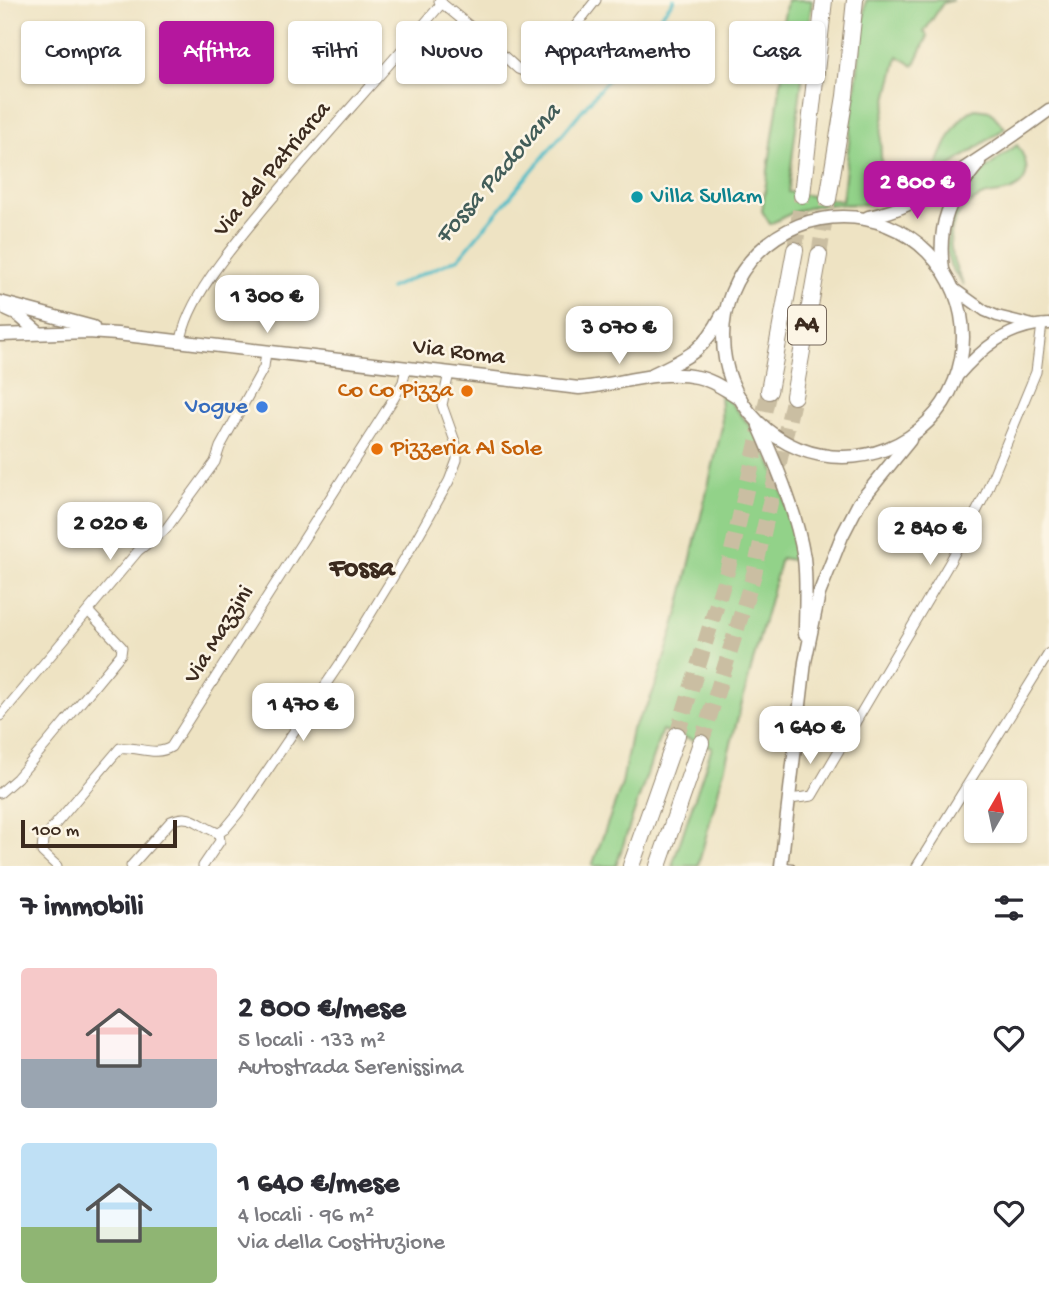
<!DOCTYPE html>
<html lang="it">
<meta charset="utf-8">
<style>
body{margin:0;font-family:"Gochi Hand",sans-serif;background:#f2f2f3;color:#2b2b33;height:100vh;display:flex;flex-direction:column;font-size:26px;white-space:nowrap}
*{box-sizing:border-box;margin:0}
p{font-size:23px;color:#7c7c81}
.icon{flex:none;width:38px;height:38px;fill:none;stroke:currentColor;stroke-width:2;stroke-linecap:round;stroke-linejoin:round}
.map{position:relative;height:866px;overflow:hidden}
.side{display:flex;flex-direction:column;background:#fff;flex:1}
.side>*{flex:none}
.banner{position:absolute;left:21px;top:21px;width:1008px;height:63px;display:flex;gap:14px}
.needle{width:46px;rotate:9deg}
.controls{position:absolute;left:964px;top:780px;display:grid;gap:14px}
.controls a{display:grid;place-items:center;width:63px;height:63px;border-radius:7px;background:#fff;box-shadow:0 2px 5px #0004;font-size:35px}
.scale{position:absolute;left:21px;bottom:18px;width:156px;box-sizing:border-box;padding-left:7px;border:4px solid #3b2a1e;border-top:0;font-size:19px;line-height:24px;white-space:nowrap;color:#3b2a1e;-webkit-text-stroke:5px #fcf5e5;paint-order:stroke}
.price{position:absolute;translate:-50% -60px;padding:0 16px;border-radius:14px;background:#fff;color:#222;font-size:23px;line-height:46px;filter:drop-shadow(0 2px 4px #0008)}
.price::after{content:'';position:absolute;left:50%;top:42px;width:21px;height:16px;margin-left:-10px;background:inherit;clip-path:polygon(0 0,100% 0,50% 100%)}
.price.active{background:#b5179e;color:#fff}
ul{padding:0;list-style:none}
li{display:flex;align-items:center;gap:21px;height:175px;padding:0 21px}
li span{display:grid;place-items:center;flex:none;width:196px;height:140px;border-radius:7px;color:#555}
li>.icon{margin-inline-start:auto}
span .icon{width:84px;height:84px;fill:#fffc;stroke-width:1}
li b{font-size:30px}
h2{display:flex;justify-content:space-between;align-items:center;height:84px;padding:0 21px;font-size:30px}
.tag{padding:0 24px;border-radius:7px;background:#fff;box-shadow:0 2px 5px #0004;font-size:24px;line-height:63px}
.tag.active{background:#b5179e;color:#fff}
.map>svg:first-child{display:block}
.green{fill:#92d289;stroke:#667e54;stroke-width:2}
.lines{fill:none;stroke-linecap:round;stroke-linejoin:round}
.stream{stroke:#4ebcc7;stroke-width:3.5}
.motorway-tunnel{stroke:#cabea2;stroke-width:16;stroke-dasharray:16 8;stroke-linecap:butt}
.service-casing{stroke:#948670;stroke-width:7}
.minor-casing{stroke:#948670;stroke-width:11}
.tertiary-casing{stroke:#948670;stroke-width:13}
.secondary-casing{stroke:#948670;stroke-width:15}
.motorway-casing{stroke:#948670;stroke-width:18}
.service{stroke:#fff;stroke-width:4.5}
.minor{stroke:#fff;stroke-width:9}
.tertiary{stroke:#fff;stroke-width:10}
.secondary{stroke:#fff;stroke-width:12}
.motorway{stroke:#fff;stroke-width:16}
.culture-dot{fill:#0f9aa8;stroke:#fcf5e5;stroke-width:2.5}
.food-dot{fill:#e8710a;stroke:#fcf5e5;stroke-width:2.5}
.shop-dot{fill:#3f7fe0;stroke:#fcf5e5;stroke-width:2.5}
.labels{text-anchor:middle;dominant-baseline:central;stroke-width:5;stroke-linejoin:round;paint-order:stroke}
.shield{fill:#fcf5e5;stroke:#75675a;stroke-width:2}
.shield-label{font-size:23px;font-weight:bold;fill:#3b2a1e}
.street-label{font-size:24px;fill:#3b2a1e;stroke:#fcf5e5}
.culture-label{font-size:24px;fill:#0d838f;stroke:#fcf5e5;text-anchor:start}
.food-label{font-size:24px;fill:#c56008;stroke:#fcf5e5;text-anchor:end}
.shop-label{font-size:24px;fill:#366cbe;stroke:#fcf5e5;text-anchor:end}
.water-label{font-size:26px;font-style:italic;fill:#425d59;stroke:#fcf5e5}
.quarter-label{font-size:28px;font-weight:bold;fill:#3b2a1e;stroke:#fcf5e5}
</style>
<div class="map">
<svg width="1049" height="866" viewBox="0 0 1049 866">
<rect width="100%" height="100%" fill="#fcf5e5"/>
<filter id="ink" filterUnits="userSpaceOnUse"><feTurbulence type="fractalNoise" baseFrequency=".0143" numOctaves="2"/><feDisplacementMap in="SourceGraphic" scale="14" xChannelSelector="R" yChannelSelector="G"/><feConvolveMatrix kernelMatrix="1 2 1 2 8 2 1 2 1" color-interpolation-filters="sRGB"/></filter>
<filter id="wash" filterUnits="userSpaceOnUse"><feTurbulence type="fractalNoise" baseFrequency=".00686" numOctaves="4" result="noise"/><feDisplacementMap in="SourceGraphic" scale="28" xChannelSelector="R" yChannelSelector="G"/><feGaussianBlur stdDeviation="1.57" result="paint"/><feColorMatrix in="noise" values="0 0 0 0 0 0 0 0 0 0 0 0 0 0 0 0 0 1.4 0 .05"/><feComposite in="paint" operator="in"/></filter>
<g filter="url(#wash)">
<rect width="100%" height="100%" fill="#eee3c3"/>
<g class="green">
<path d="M787 0H812L788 192 842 201 866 0H953L943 3 924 32 928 36 914 66 898 56C888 97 865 161 897 197L870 204 817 205 792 213 770 224 762 211 782 75V27Z"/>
<path d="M975 109 990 111 1005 128 937 175 935 174 934 170C944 150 954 117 975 109Z"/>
<path d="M1017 145C1027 159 1034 180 1012 190 1002 194 991 193 981 197 941 216 946 253 964 285 959 278 951 270 949 262 945 251 947 240 949 229 957 190 986 167 1017 145Z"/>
<path d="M720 392C767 436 790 498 798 561L781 558 698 866H672L712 747 662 730 616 866H592L622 784 632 729 649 702 658 679 678 613 722 427Z"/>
</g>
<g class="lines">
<polyline class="stream" points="390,288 459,258 674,0"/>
</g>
</g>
<g filter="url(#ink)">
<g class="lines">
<g class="motorway-tunnel">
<polyline points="795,250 802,195"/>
<polyline points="819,255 828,199"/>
<polyline points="677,735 728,568 769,391"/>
<polyline points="701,743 754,574 794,396"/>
</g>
<g class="service-casing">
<polyline id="service" points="782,865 792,866"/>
</g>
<g class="minor-casing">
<g id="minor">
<polyline points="439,1 482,36 518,69 534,75 541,70 596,0"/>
<path d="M181 342C186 299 238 240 265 207 323 137 384 72 442 3"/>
<polyline points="0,716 138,551 166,529 215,462 220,447 264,367 266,352"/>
<polyline points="0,793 17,778 49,741 121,654 122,647 89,612"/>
<polyline points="790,799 812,796 950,562 986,493 1036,372 1042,324"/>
<path d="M57 866 42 852 43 839 120 748C138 746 155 757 171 747L394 398 403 382 406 368"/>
<path d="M131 866 171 821C192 811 201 828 219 833"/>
<polyline points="203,866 220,841 219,833 225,829 240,811 343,659 417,538 449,481 457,460 457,447 442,405 449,373"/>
<polyline points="917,866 1049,653"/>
</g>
</g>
<g class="tertiary-casing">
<g id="tertiary">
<polyline points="953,288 985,311 997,316 1033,325"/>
<path d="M956 378C981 349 1008 325 1049 324"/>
</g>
</g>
<g class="secondary-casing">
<g id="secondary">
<circle cx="843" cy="337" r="120"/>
<path d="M868 217C911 208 924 195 959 172 990 152 1019 132 1049 110"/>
<path d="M943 270C937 223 949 199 979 163"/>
<polyline points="0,302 93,327"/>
<polyline points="7,310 18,315 39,333"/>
<path d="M0 335 88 332 117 334 579 388C617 385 658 369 697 377 713 380 727 391 741 399"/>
<path d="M653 374C688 357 703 352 722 315"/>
<path d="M759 426C778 469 796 511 804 558 807 583 805 609 805 634"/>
<polyline points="781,866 805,662 819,594 842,536 859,503 910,440"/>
</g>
</g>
<g class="motorway-casing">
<g id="motorway">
<polyline points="802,195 824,0"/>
<polyline points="828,199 845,96 855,0"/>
<polyline points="769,391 795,250"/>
<polyline points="794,396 819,255"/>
<polyline points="631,866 677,735"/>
<polyline points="658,866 701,743"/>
</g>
</g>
<use href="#service" class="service"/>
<use href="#minor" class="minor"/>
<use href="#tertiary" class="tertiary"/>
<use href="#secondary" class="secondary"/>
<use href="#motorway" class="motorway"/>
</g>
</g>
<circle class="culture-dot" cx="637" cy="197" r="7"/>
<g class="food-dot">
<circle cx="467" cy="391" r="7"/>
<circle cx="377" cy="449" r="7"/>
</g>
<circle class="shop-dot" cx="262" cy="407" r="7"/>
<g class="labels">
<rect class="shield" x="788" y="305.5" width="38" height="39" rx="5"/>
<g class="shield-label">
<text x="807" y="325">A4</text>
</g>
<g class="street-label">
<text transform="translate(273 170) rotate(-50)">Via del Patriarca</text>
<text transform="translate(459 353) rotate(7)">Via Roma</text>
<text transform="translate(220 635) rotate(-58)">Via Mazzini</text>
</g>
<g class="culture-label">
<text x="651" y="197">Villa Sullam</text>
</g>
<g class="food-label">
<text x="453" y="391">Co Co Pizza</text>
<text x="391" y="449" text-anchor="start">Pizzeria Al Sole</text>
</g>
<g class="shop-label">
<text x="248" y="407">Vogue</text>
</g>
<g class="water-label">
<text transform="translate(499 175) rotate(-49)">Fossa Padovana</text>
</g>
<g class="quarter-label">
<text x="362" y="569">Fossa</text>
</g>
</g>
</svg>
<div class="controls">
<a><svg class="needle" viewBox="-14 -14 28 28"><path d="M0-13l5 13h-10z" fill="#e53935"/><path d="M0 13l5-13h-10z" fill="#7c7c81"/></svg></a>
</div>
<div class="scale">100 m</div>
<b class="price active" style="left:917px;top:221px">2 800 €</b>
<b class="price" style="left:267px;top:335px">1 300 €</b>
<b class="price" style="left:619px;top:366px">3 070 €</b>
<b class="price" style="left:110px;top:562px">2 020 €</b>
<b class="price" style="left:930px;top:567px">2 840 €</b>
<b class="price" style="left:303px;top:743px">1 470 €</b>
<b class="price" style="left:810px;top:766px">1 640 €</b>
<div class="banner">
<a class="tag">Compra</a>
<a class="tag active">Affitta</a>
<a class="tag">Filtri</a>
<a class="tag">Nuovo</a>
<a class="tag">Appartamento</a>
<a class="tag">Casa</a>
</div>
</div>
<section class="side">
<h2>7 immobili<svg class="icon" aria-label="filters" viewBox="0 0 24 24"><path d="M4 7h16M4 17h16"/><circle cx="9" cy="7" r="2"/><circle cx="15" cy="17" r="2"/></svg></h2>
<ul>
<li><span style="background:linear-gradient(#f6c9c9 65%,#9aa5b1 0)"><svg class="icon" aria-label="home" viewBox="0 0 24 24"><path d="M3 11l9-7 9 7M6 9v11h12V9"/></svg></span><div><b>2 800 €/mese</b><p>5 locali · 133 m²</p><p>Autostrada Serenissima</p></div><svg class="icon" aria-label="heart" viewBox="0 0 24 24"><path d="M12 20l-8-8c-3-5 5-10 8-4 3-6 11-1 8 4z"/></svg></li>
<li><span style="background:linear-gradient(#bfe0f5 60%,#8fb573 0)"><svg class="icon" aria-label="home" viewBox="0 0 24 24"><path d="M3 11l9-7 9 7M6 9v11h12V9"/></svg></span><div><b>1 640 €/mese</b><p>4 locali · 96 m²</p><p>Via della Costituzione</p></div><svg class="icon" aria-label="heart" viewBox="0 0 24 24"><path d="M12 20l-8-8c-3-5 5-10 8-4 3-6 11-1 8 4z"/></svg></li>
</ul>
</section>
